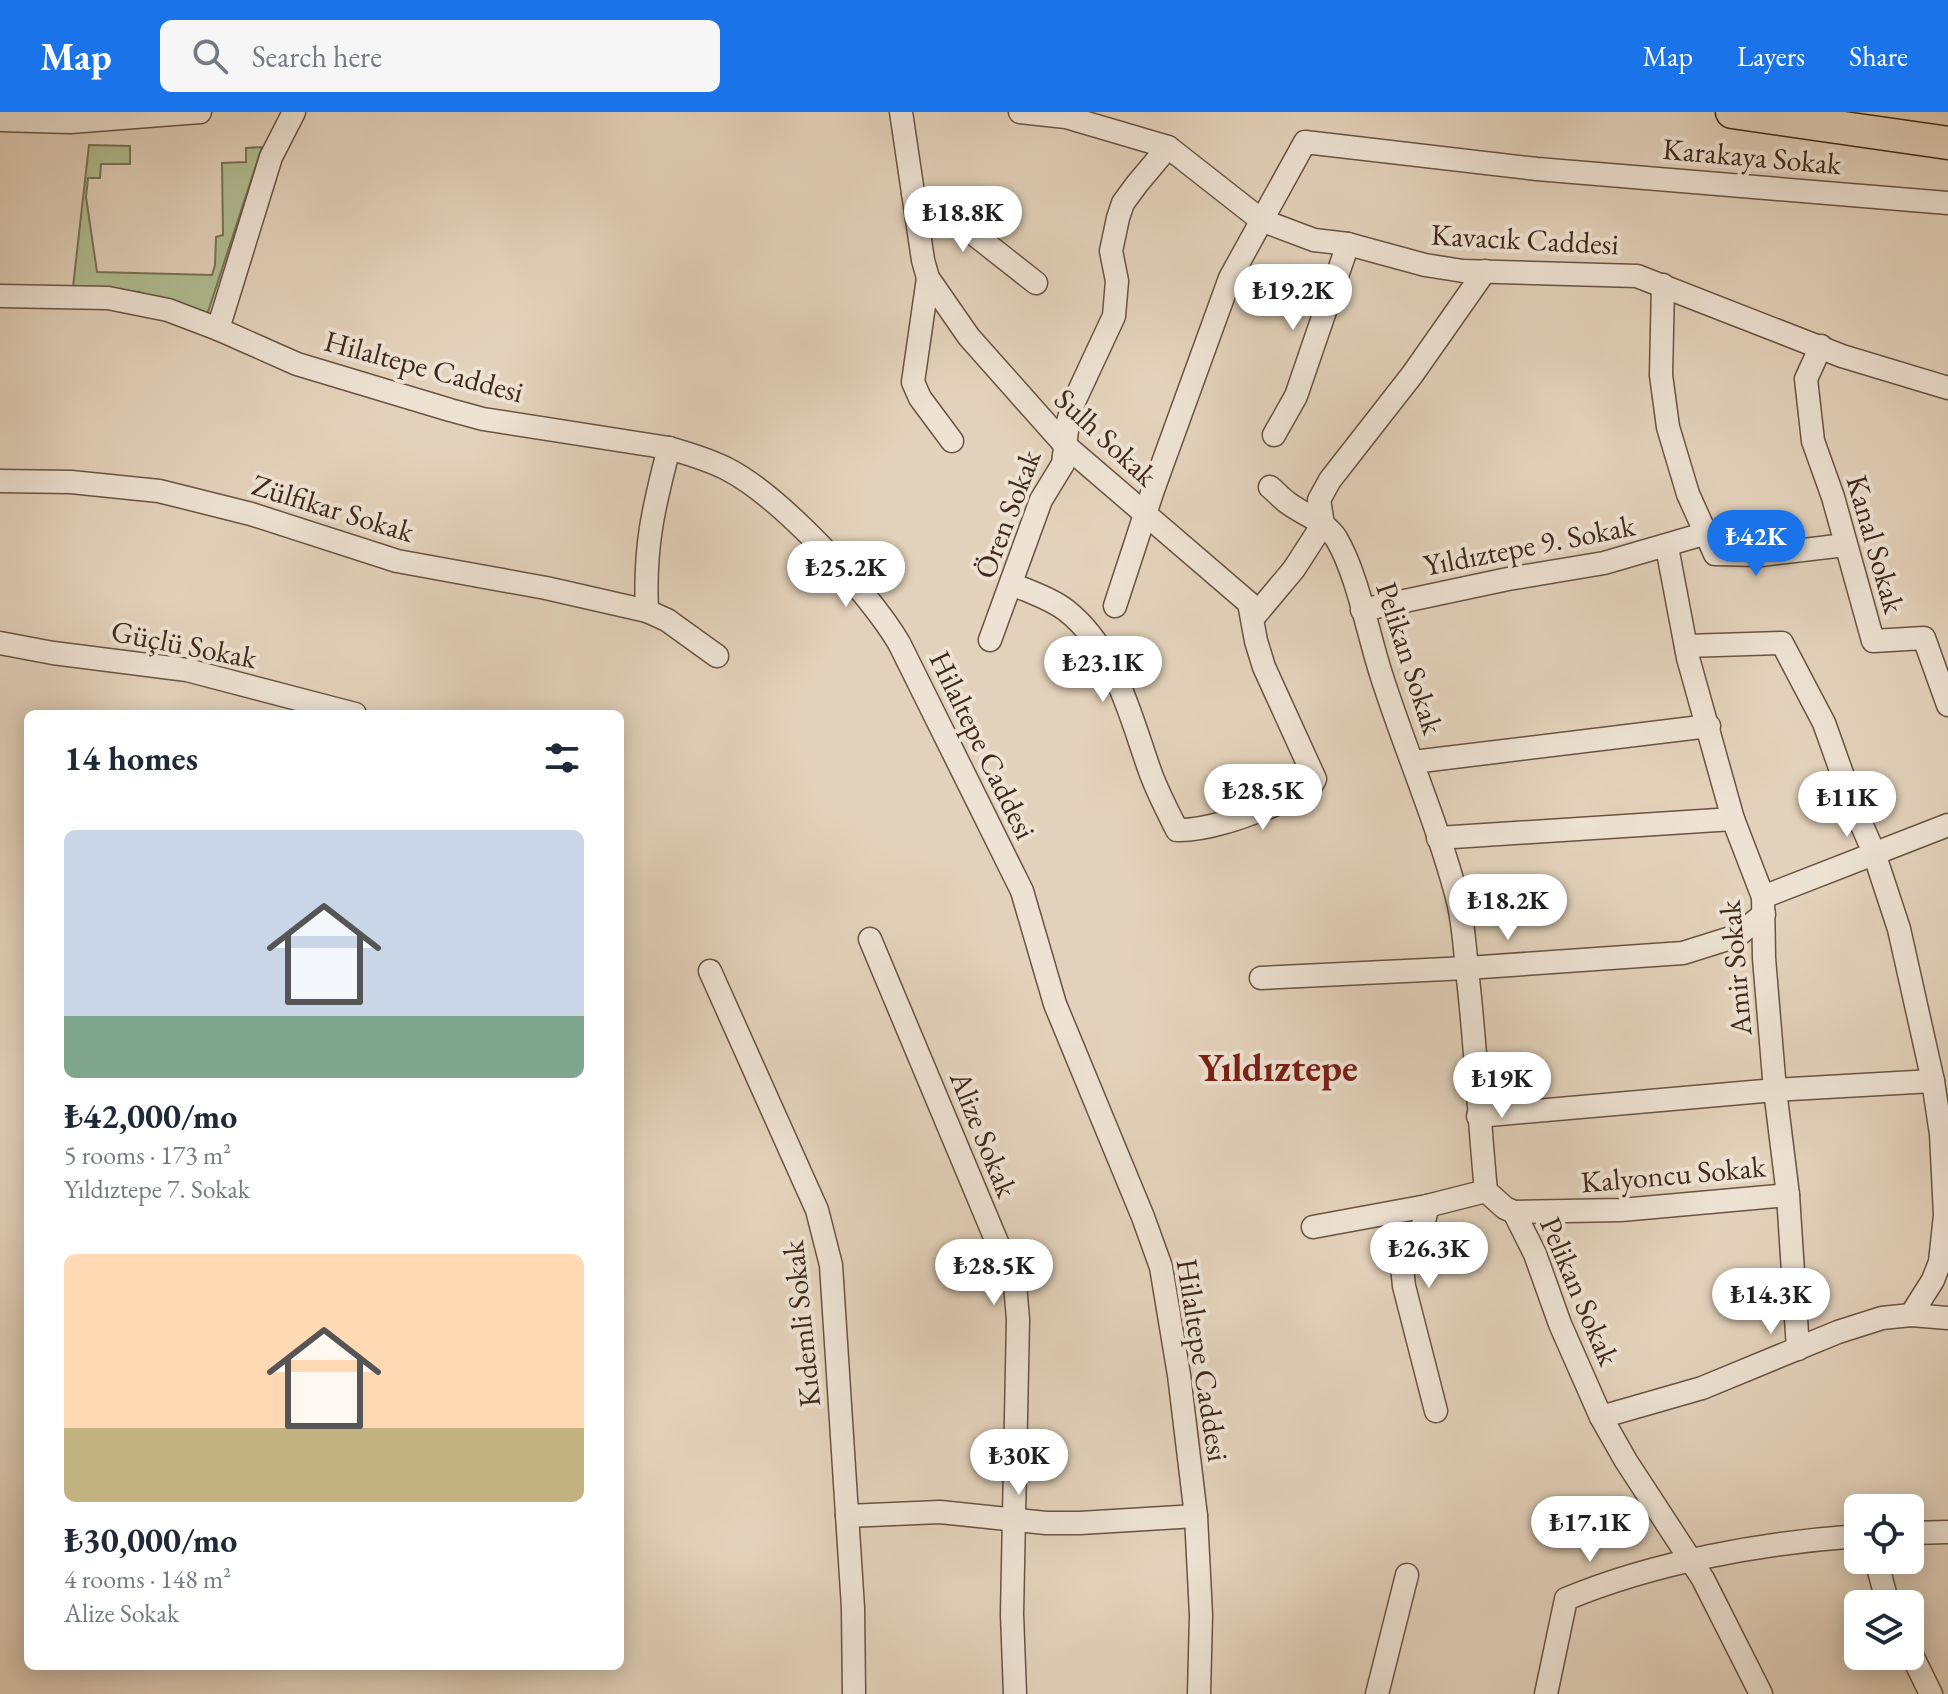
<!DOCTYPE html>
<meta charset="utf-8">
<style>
body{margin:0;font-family:"EB Garamond",serif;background:#f6f6f7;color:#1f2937;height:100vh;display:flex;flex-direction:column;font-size:30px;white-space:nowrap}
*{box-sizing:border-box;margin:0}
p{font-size:26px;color:#747a83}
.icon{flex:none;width:44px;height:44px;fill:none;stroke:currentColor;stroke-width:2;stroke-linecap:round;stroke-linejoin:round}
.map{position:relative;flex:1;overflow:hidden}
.drawer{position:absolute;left:24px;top:598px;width:600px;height:960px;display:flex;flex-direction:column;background:#fff;border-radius:12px;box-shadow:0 4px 20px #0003}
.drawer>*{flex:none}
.controls{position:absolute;left:1844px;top:1382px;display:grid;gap:16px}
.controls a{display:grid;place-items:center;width:80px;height:80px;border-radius:12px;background:#fff;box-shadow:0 4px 20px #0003;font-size:40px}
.price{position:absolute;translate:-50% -68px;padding:0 18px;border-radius:28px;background:#fff;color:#222;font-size:26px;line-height:52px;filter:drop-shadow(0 2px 4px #0008)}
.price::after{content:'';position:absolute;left:50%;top:48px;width:24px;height:18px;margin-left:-12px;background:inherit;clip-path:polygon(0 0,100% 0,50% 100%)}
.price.active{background:#1a73e8;color:#fff}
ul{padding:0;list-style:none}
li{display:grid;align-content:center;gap:16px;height:424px;padding:0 40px}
li span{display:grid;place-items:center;height:248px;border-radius:12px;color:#555}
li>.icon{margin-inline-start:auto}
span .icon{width:144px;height:144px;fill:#fffc;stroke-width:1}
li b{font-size:34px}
h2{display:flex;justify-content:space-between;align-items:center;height:96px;padding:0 40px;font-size:34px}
header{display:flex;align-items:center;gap:48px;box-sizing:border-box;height:112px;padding:0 40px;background:#1a73e8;color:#fff}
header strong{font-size:38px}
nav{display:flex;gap:44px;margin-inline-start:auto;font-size:28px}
.search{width:560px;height:72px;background:#f6f6f7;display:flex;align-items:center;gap:20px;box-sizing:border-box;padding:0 28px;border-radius:12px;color:#747a83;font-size:30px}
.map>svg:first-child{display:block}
.green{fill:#b0bd92;stroke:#787356;stroke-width:2}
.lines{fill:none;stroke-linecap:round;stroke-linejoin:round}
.minor-casing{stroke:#6a5342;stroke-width:25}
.highway-casing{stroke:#41291a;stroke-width:35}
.minor{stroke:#ede2d3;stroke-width:22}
.highway{stroke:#e3d2bb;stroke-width:32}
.labels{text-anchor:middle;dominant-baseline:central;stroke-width:8;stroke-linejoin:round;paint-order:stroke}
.street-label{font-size:30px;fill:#41291a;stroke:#ede2d3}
.district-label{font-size:38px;font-weight:bold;fill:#7a1f14;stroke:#ede2d3}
</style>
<header>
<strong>Map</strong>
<div class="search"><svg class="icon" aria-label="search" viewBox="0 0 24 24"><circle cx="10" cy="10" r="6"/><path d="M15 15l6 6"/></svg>Search here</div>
<nav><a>Map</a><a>Layers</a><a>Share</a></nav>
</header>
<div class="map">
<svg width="1948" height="1582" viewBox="0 0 1948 1582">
<rect width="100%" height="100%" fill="#e3d2bb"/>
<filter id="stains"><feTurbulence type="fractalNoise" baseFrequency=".0025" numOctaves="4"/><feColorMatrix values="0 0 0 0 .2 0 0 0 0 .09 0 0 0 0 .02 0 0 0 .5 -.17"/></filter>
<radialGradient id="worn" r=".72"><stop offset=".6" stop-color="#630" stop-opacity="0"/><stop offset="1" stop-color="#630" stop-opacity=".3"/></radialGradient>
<polygon class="green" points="89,33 130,34 130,52 101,52 100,66 88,66 86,85 97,160 212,163 215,153 216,125 223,123 222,51 246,50 246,36 262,35 207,203 139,180 73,175"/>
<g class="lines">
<g class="minor-casing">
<g id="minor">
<path d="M294 0 271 45 218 217 297 252 450 298 483 307 669 336C689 342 708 347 727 357 780 384 869 480 899 531L1022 779 1055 892 1143 1105 1161 1155 1179 1263 1196 1404 1201 1503 1199 1582"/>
<path d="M901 0 923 148 928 166 969 225 1065 333 1249 491 1256 529 1264 555 1315 667 1307 681C1268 694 1217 719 1177 718 1168 700 1158 681 1151 662 1131 607 1116 538 1067 499 1052 487 1030 480 1012 472"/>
<polyline points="1020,0 1066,5 1168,35 1261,108 1314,128 1348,132 1425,153 1463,159 1637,164 1842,244 1948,276"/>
<polyline points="0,8 70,10 200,0"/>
<polyline points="913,81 975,123 1036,171"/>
<polyline points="928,166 913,270 920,286 952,329"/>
<polyline points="1663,173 1661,263 1668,315 1688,382 1715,442 1761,443 1845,433"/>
<polyline points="0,184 108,186 168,198 218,217"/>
<polyline points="1821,234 1806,267 1813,329 1833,385 1873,529 1924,526 1948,593"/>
<polyline points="1274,323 1296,284 1348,132"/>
<path d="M0 369 71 370 159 379 251 402 397 449 546 476 647 499C644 436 653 397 669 336"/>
<path d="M1270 375C1276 380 1281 386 1288 391 1304 403 1325 409 1336 426 1358 463 1368 523 1382 565 1406 640 1438 712 1458 789 1464 814 1465 841 1468 867 1476 937 1479 1008 1486 1079L1505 1096 1514 1100 1535 1142 1560 1212 1601 1305 1626 1349 1703 1467 1761 1582"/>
<polyline points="1667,435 1688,546 1733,707 1763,785 1764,846 1775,978 1788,1083 1798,1237"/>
<polyline points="1115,494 1153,378 1230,166 1305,30 1537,57 1948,91"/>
<polyline points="1362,498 1508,467 1604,451 1707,421"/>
<polyline points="647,499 667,508 717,544"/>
<polyline points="1253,506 1294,457 1323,412 1319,388 1330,368 1412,263 1485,159"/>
<polyline points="990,528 1041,388 1063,352 1068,310 1073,292 1114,204 1117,169 1111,139 1118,106 1123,91 1137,72 1168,35"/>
<polyline points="0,531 53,541 187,558 355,602"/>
<polyline points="1686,534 1782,531 1824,611 1854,695 1874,741 1899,817 1933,969 1941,1022 1945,1103 1940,1150 1933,1168 1911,1203"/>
<polyline points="1413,650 1709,614"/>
<polyline points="1438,726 1733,707"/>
<polyline points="1763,785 1948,713"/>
<polyline points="870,827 1015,1173 1018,1207 1012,1502 1015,1582"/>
<polyline points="710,859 817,1098 831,1153 853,1496 854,1582"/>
<polyline points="1261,866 1467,856 1683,841 1737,824 1764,802"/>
<polyline points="1478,1004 1775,978 1933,969"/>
<polyline points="1514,1100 1621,1098 1788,1083"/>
<polyline points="1313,1115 1427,1094"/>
<path d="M1436 1299 1404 1174 1401 1144C1416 1128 1425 1116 1427 1094L1486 1079"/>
<polyline points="1601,1305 1702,1276 1838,1220 1882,1206 1911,1203 1948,1206"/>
<polyline points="847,1404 940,1400 1046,1411 1080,1411 1196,1404"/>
<polyline points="1910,1421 1948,1420"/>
<polyline points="1876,1448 1888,1492"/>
<polyline points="1910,1539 1931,1582"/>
<polyline points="1377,1582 1407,1463"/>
<path d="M1546 1582 1566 1487C1655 1450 1762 1431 1858 1424"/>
</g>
</g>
<g class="highway-casing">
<polyline id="highway" points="1732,0 1948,31"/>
</g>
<use href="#minor" class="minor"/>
<use href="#highway" class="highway"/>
</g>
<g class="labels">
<g class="street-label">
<text transform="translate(1752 44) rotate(5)">Karakaya Sokak</text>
<text transform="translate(1525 127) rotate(3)">Kavacık Caddesi</text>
<text transform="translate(424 254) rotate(15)">Hilaltepe Caddesi</text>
<text transform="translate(1106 325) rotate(43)">Sulh Sokak</text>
<text transform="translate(333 396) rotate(17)">Zülfikar Sokak</text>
<text transform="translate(1007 402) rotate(-69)">Ören Sokak</text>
<text transform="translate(1876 432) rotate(74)">Kanal Sokak</text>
<text transform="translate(1529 433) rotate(-11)">Yıldıztepe 9. Sokak</text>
<text transform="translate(184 532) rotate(11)">Güçlü Sokak</text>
<text transform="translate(1410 546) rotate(72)">Pelikan Sokak</text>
<text transform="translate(983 633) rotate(64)">Hilaltepe Caddesi</text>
<text transform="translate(1735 856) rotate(-95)">Amir Sokak</text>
<text transform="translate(984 1022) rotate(68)">Alize Sokak</text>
<text transform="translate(1673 1062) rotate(-5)">Kalyoncu Sokak</text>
<text transform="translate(1580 1179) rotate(67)">Pelikan Sokak</text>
<text transform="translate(801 1212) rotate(-96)">Kıdemli Sokak</text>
<text transform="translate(1203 1248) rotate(81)">Hilaltepe Caddesi</text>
</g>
<g class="district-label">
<text x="1278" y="955">Yıldıztepe</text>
</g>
</g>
<rect width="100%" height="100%" filter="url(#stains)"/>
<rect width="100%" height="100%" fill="url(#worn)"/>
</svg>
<div class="controls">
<a><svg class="icon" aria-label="locate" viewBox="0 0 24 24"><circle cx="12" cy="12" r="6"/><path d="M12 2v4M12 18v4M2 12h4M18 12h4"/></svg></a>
<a><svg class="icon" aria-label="layers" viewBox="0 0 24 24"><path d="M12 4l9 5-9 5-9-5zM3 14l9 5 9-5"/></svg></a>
</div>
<b class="price" style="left:963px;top:142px">₺18.8K</b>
<b class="price" style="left:1293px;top:220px">₺19.2K</b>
<b class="price active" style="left:1756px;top:466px">₺42K</b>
<b class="price" style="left:846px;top:497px">₺25.2K</b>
<b class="price" style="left:1103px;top:592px">₺23.1K</b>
<b class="price" style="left:1263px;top:720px">₺28.5K</b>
<b class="price" style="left:1847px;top:727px">₺11K</b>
<b class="price" style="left:1508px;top:830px">₺18.2K</b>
<b class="price" style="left:1502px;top:1008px">₺19K</b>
<b class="price" style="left:1429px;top:1178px">₺26.3K</b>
<b class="price" style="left:994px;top:1195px">₺28.5K</b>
<b class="price" style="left:1771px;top:1224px">₺14.3K</b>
<b class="price" style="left:1019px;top:1385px">₺30K</b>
<b class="price" style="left:1590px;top:1452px">₺17.1K</b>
<section class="drawer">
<h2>14 homes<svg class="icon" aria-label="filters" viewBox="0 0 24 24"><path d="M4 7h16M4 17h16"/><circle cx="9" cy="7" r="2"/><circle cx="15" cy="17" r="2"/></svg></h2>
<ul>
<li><span style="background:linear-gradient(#c9d6e8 75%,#7fa58c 0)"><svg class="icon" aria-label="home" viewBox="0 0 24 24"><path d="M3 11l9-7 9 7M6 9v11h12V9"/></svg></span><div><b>₺42,000/mo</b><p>5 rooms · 173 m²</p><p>Yıldıztepe 7. Sokak</p></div></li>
<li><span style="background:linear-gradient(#ffd9b3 70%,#c2b280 0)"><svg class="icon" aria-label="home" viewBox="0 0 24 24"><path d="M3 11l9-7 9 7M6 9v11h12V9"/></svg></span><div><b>₺30,000/mo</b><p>4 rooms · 148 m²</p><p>Alize Sokak</p></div></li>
</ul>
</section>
</div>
